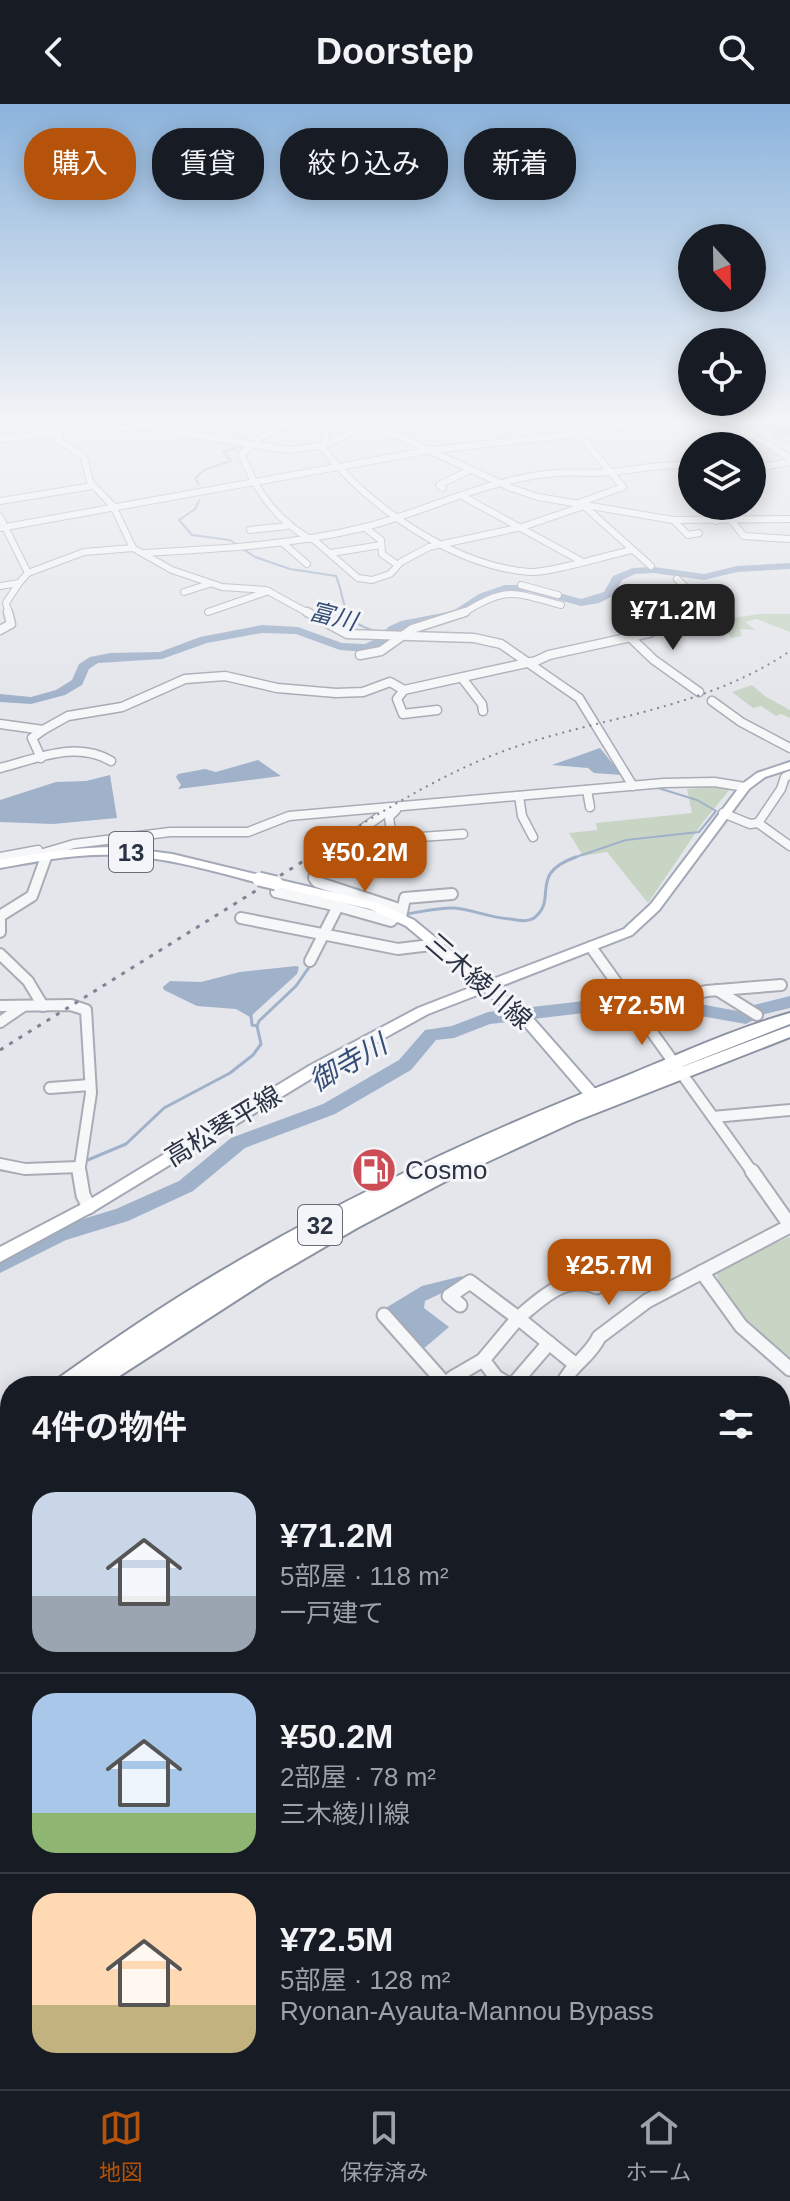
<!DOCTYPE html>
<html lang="ja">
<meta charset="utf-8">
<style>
body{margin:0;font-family:Helvetica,"Noto Sans JP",sans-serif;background:#242831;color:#f1f3f6;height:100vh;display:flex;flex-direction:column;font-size:30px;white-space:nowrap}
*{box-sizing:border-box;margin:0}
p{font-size:26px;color:#9ea1a6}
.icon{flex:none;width:44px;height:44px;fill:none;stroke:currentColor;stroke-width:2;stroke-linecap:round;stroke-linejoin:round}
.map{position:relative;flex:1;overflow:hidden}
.panel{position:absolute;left:0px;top:1272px;width:790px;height:714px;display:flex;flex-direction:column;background:#171b24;border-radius:32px 32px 0 0;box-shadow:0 4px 20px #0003}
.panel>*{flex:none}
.top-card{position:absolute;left:24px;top:24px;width:742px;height:72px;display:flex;gap:16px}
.needle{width:52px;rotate:158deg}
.buttons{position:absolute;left:678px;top:120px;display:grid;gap:16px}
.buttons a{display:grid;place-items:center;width:88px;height:88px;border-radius:50%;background:#171b24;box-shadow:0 4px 20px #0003;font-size:40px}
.price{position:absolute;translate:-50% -68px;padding:0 18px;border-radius:16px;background:#b45309;color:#fff;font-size:26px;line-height:52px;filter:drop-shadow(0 2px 4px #0008)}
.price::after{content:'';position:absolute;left:50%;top:48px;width:24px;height:18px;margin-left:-12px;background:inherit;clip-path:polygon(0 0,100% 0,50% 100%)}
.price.active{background:#222;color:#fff}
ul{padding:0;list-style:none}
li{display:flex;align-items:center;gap:24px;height:200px;padding:0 32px}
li+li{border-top:2px solid #363941}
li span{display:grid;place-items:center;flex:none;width:224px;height:160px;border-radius:24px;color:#555}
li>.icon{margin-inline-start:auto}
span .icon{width:96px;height:96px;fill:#fffc;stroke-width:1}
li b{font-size:34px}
h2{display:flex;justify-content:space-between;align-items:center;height:96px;padding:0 32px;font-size:34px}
.chip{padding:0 28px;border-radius:32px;background:#171b24;box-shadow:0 4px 20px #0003;font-size:28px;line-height:72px}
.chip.active{background:#b45309;color:#fff}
header{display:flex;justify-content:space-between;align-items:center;height:104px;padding:0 32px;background:#171b24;font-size:36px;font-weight:700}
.tab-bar{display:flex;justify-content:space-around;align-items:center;height:112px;border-top:2px solid #363941;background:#171b24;font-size:22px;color:#9ea1a6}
.tab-bar a{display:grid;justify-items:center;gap:4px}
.tab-bar .active{color:#b45309}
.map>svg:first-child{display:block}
.green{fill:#c8d5c5}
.water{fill:#a0b1ca}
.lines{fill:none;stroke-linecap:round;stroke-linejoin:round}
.stream-far1{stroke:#a0b1ca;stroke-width:2}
.stream{stroke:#a0b1ca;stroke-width:3}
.river{fill:#a0b1ca;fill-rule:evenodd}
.minor-far4-casing{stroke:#a9acb5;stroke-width:8}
.minor-far3-casing{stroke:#a9acb5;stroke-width:11}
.minor-far2-casing{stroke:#a9acb5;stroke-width:14}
.minor-far1-casing{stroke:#a9acb5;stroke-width:17}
.minor-casing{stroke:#a9acb5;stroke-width:21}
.major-casing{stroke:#a3a9b7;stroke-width:4}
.highway-casing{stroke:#8b92a2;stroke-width:4}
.minor-far4{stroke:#f6f7f9;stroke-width:6}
.minor-far3{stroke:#f6f7f9;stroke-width:8}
.minor-far2{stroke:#f6f7f9;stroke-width:10}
.minor-far1{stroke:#f6f7f9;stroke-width:13}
.minor{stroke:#f6f7f9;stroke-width:17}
.major{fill:#fff;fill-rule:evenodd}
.highway{fill:#fff;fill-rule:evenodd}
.rail-far1{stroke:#7d8495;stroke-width:2;stroke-dasharray:2 5;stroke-linecap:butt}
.rail{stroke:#7d8495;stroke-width:3;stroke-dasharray:4 7;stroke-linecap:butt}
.major-bridge-casing{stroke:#a3a9b7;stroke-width:17;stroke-linecap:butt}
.major-bridge{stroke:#fff;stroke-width:13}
.labels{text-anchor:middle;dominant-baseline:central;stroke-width:6;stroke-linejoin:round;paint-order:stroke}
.far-water-label{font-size:24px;font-style:italic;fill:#364e77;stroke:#f3f5f8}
.shield{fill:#f3f5f8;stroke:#676c79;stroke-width:2}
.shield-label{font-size:24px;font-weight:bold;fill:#2b3243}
.street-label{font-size:26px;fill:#2b3243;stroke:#f3f5f8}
.poi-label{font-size:26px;fill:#2b3243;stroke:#f3f5f8;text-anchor:start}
.water-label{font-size:28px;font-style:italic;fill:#364e77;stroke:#f3f5f8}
</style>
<header><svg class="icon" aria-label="back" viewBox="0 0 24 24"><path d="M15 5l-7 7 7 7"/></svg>Doorstep<svg class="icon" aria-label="search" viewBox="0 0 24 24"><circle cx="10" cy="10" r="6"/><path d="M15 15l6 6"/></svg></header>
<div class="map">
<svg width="790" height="1985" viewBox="0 0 790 1985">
<rect width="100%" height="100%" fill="#e4e6eb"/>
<g class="green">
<polygon points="760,510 790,510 790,528 757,515 745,518 755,526 740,525 742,532 731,534 724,521 711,517"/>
<polygon points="752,581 766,593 790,606 790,614 781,610 776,612 761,602 753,604 732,588"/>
<polygon points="708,683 731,684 703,718 648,799 607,748 583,752 569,729 597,726 596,719 692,709 687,685"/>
<polygon points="789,1133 790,1135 790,1259 723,1195 716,1167"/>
</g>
<g class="water">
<polygon points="699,318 790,318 790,332 776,334 773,327 744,326"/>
<polygon points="600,644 622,671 594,669 588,664 552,661"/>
<polygon points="258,656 281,672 178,685 181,681 176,673 178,670 205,665 216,668"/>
<polygon points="110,671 117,714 53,720 0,718 0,696 56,678 86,677"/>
<polygon points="296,862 299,863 297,870 250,913 236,905 197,902 164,886 163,883 170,877 201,878 240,868"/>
<polygon points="462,1172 465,1178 425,1197 424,1204 449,1223 422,1246 384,1205 422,1182"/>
</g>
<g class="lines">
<g class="stream-far1">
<polyline points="772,332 790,338"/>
<polyline points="251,338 272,322 268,318"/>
<polyline points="199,380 195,375 204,366 231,357 223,348 244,341"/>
<path d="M199 397 195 405 179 416 192 431 230 436 255 453 290 465 336 472C347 499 339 516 372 526"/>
<polyline points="384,527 392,526"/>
<polyline points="570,755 626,736 699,728 716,707 697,696 655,683"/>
</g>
<g class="stream">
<path d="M406 810C421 808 440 803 455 804 474 806 491 814 510 815 518 816 527 819 534 814 559 795 527 770 576 753"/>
<polyline points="251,911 252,921 257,922"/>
<polyline points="83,1058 126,1040 164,1004 230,969 253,951 261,940 257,922 259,917 296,882 312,859"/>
</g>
<g class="river">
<polygon points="790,459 790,465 737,468 704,476 654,469 635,470 622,476 613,492 599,499 581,502 529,488 506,487 487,495 459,513 445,513 409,522 396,528 390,538 367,548 340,546 296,530 262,529 207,539 162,555 98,559 89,565 82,581 65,591 31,600 0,598 0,590 31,593 56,586 72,576 79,560 90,553 110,549 160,548 200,533 262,521 298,523 342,539 365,540 382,532 388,523 401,517 453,507 479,490 505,481 531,481 581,495 604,488 613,472 633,464 654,463 704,470 737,462"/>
<polygon points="790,892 790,904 765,910 746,920 689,910 660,913 584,909 490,920 454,934 436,936 411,966 335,1010 245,1044 193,1087 128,1117 66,1136 0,1169 0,1150 53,1124 116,1105 179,1077 231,1034 323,1000 399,956 425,926 452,922 488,908 584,897 660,901 689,898 743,908 754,901"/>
</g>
<g class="minor-far4-casing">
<g id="minor-far4">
<polyline points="60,318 59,337 84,353 90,378 113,402 133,444 172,466 222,483 266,486 310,510"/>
<path d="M305 318 274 324 241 350C256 386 275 415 310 435"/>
<polyline points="318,318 326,329 325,340"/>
<polyline points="346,318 396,331 511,384 538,393 673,416 790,415"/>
<polyline points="422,318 439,318"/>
<polyline points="563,318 579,330 623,383 576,400"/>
<polyline points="686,318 754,332 790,354"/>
<polyline points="168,327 288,346 321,342 364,323"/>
<polyline points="0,335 71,327 226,318"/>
<path d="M321 342C367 402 453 462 530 468 551 469 608 451 632 446"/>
<polyline points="752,365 790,358"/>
<polyline points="443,384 439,381 470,366"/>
<polyline points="464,393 581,457"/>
<polyline points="0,397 93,382"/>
<polyline points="710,402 716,417"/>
<polyline points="0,413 28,469"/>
<polyline points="673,416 688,431 699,429"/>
<polyline points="731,416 744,432 790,435"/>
<polyline points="364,423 381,436 382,450 395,459"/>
<polyline points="0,424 432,346 579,330 647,318"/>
<polyline points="250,426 287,422"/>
<polyline points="313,435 358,474 372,476 390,470 401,458 429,443 522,423 584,402 651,462"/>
<polyline points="284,440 307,460"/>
<path d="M144 449C220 445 293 441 366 423 426 407 485 377 547 370 569 367 592 370 614 368 640 365 666 359 692 362"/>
<polyline points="331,449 381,441"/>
<polyline points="677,475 693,490 692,496"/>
<polyline points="521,481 558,491"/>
<polyline points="0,482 19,479 28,469 84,448 133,444"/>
<polyline points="184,488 209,480"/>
<polyline points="647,492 677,492 715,510"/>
<polyline points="208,508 269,487"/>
<polyline points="9,510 6,499 19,479"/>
<path d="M462 510C506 482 513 488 561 501"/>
</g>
</g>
<g class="minor-far3-casing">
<g id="minor-far3">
<polyline points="307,508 347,530 474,534 501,540 579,594 633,682"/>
<polyline points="665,523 680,526 696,523"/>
<polyline points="0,526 11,520 8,508"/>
<polyline points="631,534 654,556 699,588"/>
<polyline points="360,551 381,547 412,525 465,508"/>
<polyline points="462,574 482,600 483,607"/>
<polyline points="404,586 397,595 403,610 437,606"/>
<polyline points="712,597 741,618 790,644"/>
<polyline points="0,620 43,626 68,612 122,603 185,575 225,572 277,584 336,589 363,588 390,578 404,586 536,557 549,551 649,529 670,519 722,514 712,508"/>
<polyline points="41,654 32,634 43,626"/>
<path d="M0 664C36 655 76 636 111 657"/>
<polyline points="587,686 590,703"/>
<polyline points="519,692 522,712 533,733"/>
<polyline points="396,706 389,713 392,735 463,730"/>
<polyline points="723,709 750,720 758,719 781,685 785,673 790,671"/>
<polyline points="758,719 790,742"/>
<polyline points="0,753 38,746"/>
<polyline points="30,753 74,740 170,728 248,728 289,712 664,679 714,678 745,683"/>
<polyline points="46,755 46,752"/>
<polyline points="320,755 389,706"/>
</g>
</g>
<g class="minor-far2-casing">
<g id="minor-far2">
<polyline points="321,753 314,774 317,778 402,806"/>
<polyline points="276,788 338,802 310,857"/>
<polyline points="338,802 391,817 396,812"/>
<polyline points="0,812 32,792 46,753"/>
<polyline points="401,813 405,794 452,790"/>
<polyline points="241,814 398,845 439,840"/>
<polyline points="0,817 0,828"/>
<polyline points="591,843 753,1069"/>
<polyline points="0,850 28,877 43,902"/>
<polyline points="717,886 757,911"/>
<polyline points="632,901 707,887 781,881"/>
<polyline points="0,902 71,901 86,906 91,989 79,1069"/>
<polyline points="0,918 22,903"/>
<polyline points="50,984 90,981"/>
<polyline points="713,1013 790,1006"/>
<polyline points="0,1060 25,1065 79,1063"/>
</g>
</g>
<g class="minor-far1-casing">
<g id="minor-far1">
<polyline points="79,1067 83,1091 89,1103"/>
<polyline points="752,1067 790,1121"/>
<polyline points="702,1168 741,1222 790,1265"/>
<path d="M460 1201 449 1192 470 1178 518 1214C541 1195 565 1169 597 1183"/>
<polyline points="384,1211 447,1282"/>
<polyline points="483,1256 496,1273 511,1282"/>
<polyline points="452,1274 483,1256 518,1214 576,1261"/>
<polyline points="512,1282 549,1239"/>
<path d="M562 1282C570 1261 590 1253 599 1233L647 1197 790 1122"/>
<polyline points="780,1384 790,1377"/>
<polyline points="780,1415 790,1426"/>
</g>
</g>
<g class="minor-casing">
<g id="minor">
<polyline points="780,1557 790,1553"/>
<polyline points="0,1573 10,1600"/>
<polyline points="0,1783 10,1776"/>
<polyline points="780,1846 790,1861"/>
<polyline points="225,1976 231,1985"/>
<polyline points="432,1976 437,1985"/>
<polyline points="648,1976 653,1985"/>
</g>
</g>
<g class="major-casing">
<g id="major">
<polygon points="790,658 790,665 765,673 749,685 659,806 632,831 496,884 532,913 605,996 607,1000 605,1004 595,1004 522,919 485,888 428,910 319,970 94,1107 0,1158 0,1143 84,1099 309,962 418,904 477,881 406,822 370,805 272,782 272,776 276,775 378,799 414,816 488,877 624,825 651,800 741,681 757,669"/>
<path d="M118 743 172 750 263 772 265 775 259 779C213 767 166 753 118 751 78 749 39 757 0 764V756C39 749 78 743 118 743Z"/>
</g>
</g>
<g class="highway-casing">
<g id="highway">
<path d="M790 909V920L663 970 790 922V933L576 1017 448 1076 357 1124 268 1176 104 1282H53L56 1276C112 1236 169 1197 228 1163 355 1088 489 1026 626 972 680 950 734 925 790 909Z"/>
<polygon points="10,1313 10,1353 0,1359 0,1317"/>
</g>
</g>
<use href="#minor-far4" class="minor-far4"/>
<use href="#minor-far3" class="minor-far3"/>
<use href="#minor-far2" class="minor-far2"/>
<use href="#minor-far1" class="minor-far1"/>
<use href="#minor" class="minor"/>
<use href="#major" class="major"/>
<use href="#highway" class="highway"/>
<path class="rail-far1" d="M306 755C377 711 447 664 527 639 617 611 711 601 790 547"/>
<polyline class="rail" points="0,946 310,753"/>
<g class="major-bridge-casing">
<polyline id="major-bridge" points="259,775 276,779"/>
</g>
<use href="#major-bridge" class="major-bridge"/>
</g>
<linearGradient id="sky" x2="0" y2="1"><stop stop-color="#8bb3dc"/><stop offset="0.53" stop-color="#f3f4f6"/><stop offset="1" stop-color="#f3f4f6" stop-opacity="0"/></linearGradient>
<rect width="790" height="596" fill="url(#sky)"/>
<defs>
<g id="fuel-disc" transform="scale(2.3)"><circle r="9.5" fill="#cc4d56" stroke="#f3f5f8"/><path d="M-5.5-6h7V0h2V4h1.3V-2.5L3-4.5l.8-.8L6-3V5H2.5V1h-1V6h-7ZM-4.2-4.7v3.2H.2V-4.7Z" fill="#fff"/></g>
</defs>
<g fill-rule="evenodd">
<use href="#fuel-disc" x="374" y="1066"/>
</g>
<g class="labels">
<g class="far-water-label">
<text transform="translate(333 512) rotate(14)">富川</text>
</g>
<g class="shield">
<rect x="109" y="728" width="44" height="40" rx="6"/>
<rect x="298" y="1101" width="44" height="40" rx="6"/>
</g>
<g class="shield-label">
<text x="131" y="748">13</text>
<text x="320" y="1121">32</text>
</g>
<g class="street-label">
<text transform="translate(479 877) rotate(41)">三木綾川線</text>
<text transform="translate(223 1022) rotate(-31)">高松琴平線</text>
</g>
<g class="poi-label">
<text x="405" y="1066">Cosmo</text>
</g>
<g class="water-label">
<text transform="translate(348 959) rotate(-30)">御寺川</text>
</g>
</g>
</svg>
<div class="buttons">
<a><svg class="needle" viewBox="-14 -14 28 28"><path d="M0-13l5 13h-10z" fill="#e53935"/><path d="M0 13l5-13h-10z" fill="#9ea1a6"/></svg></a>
<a><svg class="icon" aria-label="locate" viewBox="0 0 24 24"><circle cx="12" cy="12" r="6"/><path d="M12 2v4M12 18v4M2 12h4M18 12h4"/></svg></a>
<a><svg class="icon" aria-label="layers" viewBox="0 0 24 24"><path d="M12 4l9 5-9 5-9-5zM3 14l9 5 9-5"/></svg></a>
</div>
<b class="price active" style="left:673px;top:548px">¥71.2M</b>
<b class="price" style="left:365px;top:790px">¥50.2M</b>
<b class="price" style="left:642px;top:943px">¥72.5M</b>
<b class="price" style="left:609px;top:1203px">¥25.7M</b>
<div class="top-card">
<a class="chip active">購入</a>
<a class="chip">賃貸</a>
<a class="chip">絞り込み</a>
<a class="chip">新着</a>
</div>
<section class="panel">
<h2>4件の物件<svg class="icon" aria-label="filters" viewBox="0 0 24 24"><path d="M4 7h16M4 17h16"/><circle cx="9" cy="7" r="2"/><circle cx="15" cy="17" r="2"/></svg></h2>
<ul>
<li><span style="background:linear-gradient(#c9d6e8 65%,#9aa5b1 0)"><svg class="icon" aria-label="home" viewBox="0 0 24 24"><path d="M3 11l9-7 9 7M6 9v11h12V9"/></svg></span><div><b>¥71.2M</b><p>5部屋 · 118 m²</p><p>一戸建て</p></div></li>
<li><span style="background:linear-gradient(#a9c7e8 75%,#8fb573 0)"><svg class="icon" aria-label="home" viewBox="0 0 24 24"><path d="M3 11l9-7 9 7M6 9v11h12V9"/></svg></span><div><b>¥50.2M</b><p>2部屋 · 78 m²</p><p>三木綾川線</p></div></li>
<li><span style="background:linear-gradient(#ffd9b3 70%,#c2b280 0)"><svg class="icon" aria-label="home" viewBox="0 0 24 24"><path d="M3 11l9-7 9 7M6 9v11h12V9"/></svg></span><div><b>¥72.5M</b><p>5部屋 · 128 m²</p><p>Ryonan-Ayauta-Mannou Bypass</p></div></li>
</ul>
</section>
</div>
<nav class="tab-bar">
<a class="active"><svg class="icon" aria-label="map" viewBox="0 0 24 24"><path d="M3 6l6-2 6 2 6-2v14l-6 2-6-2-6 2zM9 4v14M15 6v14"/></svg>地図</a>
<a><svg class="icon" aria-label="saved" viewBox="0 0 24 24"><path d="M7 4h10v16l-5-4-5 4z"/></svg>保存済み</a>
<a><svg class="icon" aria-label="home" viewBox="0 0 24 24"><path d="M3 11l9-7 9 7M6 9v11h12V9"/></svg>ホーム</a>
</nav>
